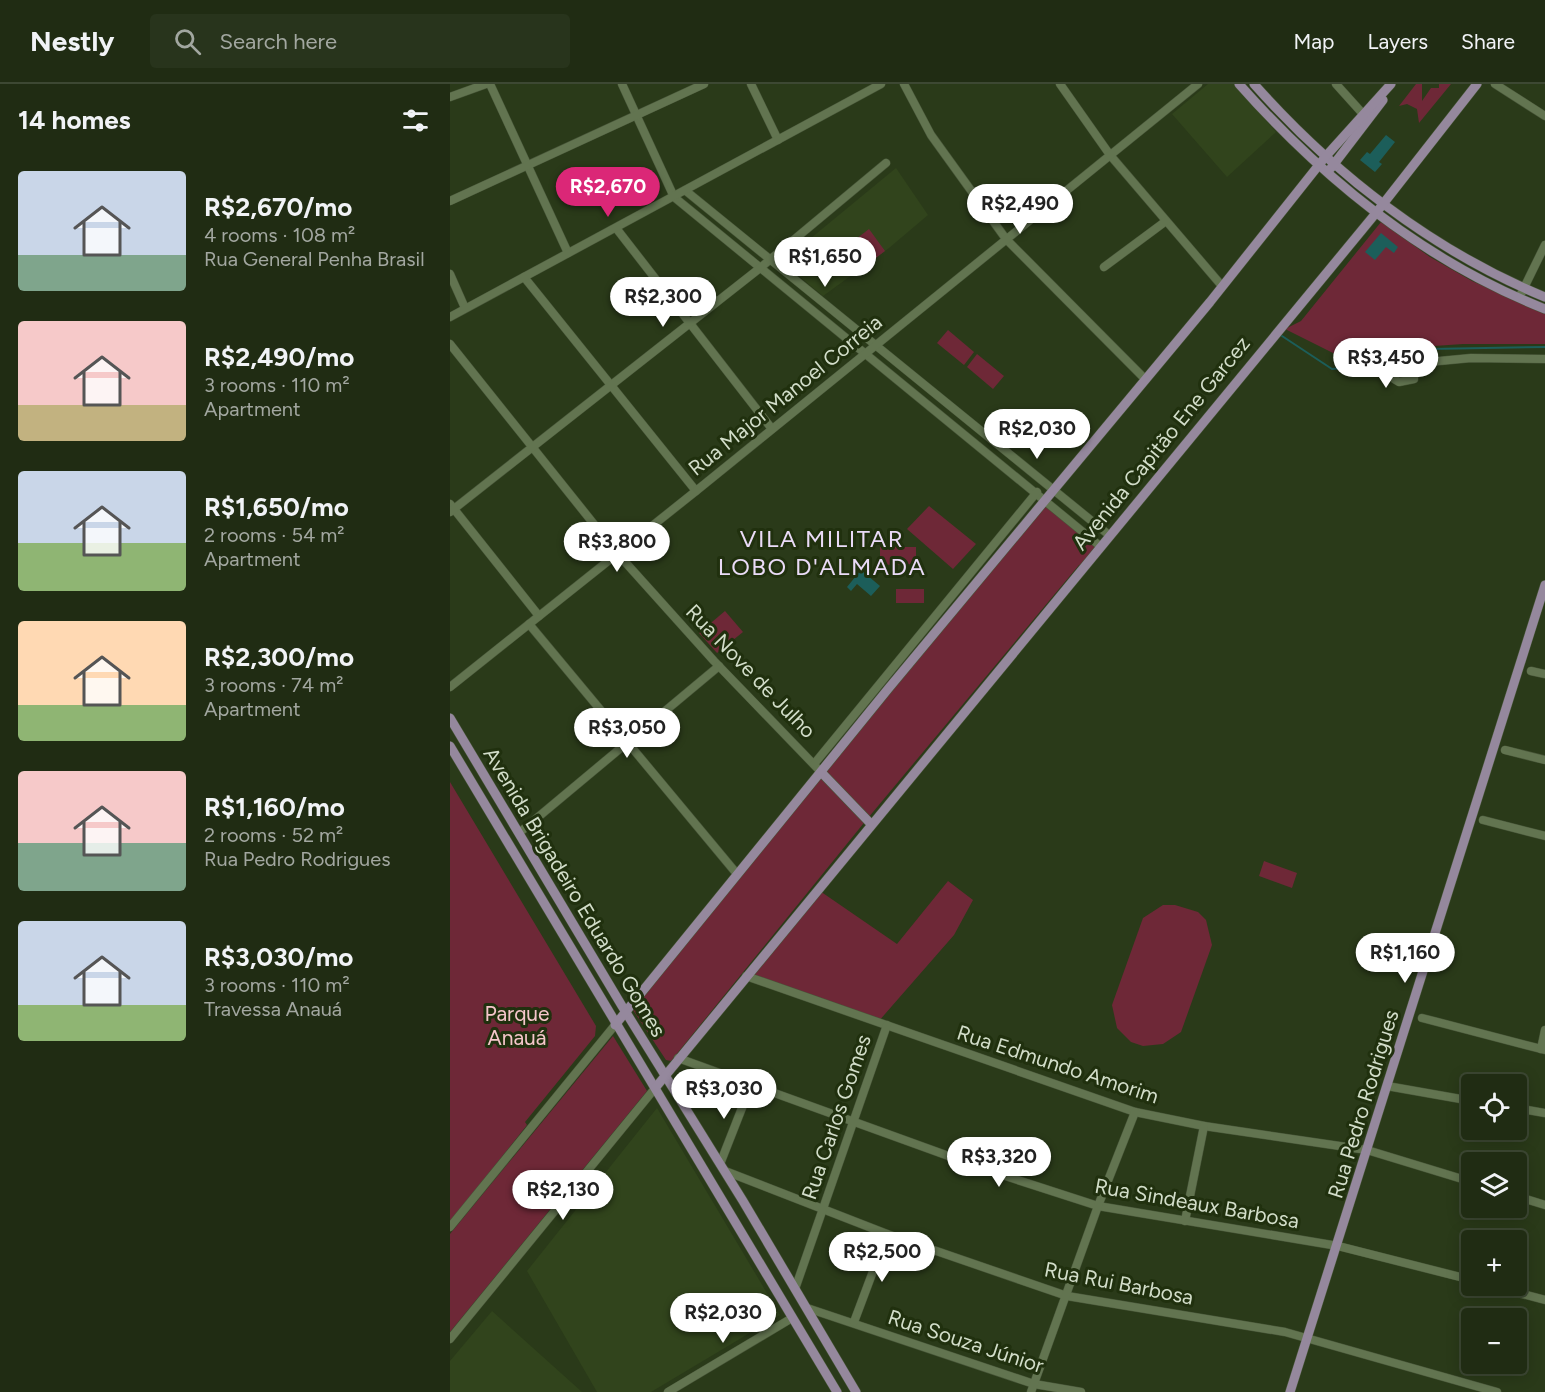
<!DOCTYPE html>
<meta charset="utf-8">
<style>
body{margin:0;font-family:Figtree,sans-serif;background:#28341c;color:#f1f3f6;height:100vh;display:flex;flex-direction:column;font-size:22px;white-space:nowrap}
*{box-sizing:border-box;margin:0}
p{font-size:20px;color:#a2a7a0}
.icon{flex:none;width:33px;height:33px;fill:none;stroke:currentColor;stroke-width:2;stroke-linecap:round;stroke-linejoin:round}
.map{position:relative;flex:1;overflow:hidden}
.panel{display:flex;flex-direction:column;background:#202c13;width:450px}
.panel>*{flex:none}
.tools{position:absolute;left:1011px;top:990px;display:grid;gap:12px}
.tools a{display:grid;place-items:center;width:66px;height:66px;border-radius:6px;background:#202c13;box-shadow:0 3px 15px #0003,0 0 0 2px #3d4833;font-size:30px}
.price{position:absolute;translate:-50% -51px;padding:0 14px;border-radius:21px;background:#fff;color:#222;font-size:20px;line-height:39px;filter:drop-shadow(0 2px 3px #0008)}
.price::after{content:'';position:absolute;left:50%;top:36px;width:18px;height:14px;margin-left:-9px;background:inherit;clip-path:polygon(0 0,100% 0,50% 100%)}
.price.current{background:#db2777;color:#fff}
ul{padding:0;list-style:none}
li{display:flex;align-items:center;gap:18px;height:150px;padding:0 18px}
li span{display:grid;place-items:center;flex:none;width:168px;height:120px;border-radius:6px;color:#555}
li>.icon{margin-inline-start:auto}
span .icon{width:72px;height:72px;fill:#fffc;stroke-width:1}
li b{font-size:26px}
h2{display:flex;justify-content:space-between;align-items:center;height:72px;padding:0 18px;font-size:26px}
header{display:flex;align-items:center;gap:36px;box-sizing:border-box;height:84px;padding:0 30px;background:#202c13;border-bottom:2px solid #3d4833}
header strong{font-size:28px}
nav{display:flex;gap:33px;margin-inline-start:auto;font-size:21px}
.search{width:420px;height:54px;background:#28341c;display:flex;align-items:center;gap:15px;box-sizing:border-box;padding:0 21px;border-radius:6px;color:#a2a7a0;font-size:22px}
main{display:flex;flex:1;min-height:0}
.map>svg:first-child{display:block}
.built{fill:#31441c}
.green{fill:#6e2837}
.water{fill:#1c5e5a}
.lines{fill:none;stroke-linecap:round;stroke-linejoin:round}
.stream{stroke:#1c5e5a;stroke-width:2}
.minor-casing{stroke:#485639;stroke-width:9}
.major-casing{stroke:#485639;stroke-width:10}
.minor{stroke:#627450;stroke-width:8}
.major{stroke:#95889d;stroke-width:9}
.labels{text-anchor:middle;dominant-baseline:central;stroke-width:6;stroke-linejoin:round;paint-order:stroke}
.street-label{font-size:21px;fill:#d2ddc9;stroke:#20300e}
.park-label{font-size:21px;fill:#f6c6cb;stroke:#20300e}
.quarter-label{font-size:24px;letter-spacing:1.5px;fill:#eadbf7;stroke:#20300e}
</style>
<header>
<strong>Nestly</strong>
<div class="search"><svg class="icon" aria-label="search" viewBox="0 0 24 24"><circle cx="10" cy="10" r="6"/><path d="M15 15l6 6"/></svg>Search here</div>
<nav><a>Map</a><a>Layers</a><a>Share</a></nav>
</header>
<main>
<section class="panel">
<h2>14 homes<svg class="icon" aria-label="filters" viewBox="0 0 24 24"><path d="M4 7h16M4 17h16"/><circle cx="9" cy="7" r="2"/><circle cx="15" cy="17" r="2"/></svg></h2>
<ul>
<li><span style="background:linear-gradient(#c9d6e8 70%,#7fa58c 0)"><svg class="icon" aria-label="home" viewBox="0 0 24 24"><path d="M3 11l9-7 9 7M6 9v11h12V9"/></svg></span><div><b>R$2,670/mo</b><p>4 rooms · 108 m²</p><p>Rua General Penha Brasil</p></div></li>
<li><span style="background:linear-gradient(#f6c9c9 70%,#c2b280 0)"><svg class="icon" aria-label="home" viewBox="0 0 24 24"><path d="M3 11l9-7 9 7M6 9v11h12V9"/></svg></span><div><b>R$2,490/mo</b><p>3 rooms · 110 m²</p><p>Apartment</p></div></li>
<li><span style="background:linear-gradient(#c9d6e8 60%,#8fb573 0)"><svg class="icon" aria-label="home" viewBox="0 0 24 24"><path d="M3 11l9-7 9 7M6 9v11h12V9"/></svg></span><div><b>R$1,650/mo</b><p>2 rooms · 54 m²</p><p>Apartment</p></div></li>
<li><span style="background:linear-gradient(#ffd9b3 70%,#8fb573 0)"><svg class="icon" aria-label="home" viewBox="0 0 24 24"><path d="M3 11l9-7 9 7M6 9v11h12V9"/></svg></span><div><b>R$2,300/mo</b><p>3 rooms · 74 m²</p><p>Apartment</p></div></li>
<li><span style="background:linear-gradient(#f6c9c9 60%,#7fa58c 0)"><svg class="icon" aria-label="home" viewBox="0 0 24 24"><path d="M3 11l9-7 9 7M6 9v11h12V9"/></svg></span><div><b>R$1,160/mo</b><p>2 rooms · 52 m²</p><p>Rua Pedro Rodrigues</p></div></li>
<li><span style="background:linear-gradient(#c9d6e8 70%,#8fb573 0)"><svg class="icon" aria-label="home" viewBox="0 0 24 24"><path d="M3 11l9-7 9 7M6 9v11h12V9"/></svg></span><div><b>R$3,030/mo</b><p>3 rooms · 110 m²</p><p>Travessa Anauá</p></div></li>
</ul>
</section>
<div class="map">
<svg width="1095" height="1308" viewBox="0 0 1095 1308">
<rect width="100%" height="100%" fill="#2a3a19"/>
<g class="built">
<polygon points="758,0 784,0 826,48 777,93 722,30"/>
<polygon points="446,84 478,131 439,164 373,212 332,178"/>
<polygon points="207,1024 330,1231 201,1308 147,1308 77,1187"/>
<polygon points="42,1227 132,1308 0,1308 0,1277"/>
</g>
<g class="green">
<polygon points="966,0 972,0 972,17 981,4 989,4 989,0 1001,0 969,39 967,25 957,20 949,22"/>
<polygon points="931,138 980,173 1022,197 1095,228 1095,260 1013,260 883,269 835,245 851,237"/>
<polygon points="419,145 435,167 409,187 393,165"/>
<polygon points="498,246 524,268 514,281 487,259"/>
<polygon points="527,270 554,292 543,305 517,283"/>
<polygon points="595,415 650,462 638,478 629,481 413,740 221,977 216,976 183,926"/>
<polygon points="479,422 526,460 503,485 457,445"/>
<polygon points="430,463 466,463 466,480 430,481"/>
<rect x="446" y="505" width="28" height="14"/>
<polygon points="275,527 293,548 267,569 249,549"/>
<polygon points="0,698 146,942 145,952 75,1038 77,1041 0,1138"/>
<polygon points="814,777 847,789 842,804 809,792"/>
<polygon points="498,797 523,816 504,851 428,938 296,892 367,805 447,860"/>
<polygon points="713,821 725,821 748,828 756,836 762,861 731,948 713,960 693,962 681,958 667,944 662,921 693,834"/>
<polygon points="163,952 197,1007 0,1248 0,1150"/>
</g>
<g class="water">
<polygon points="936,51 945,58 929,78 932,80 925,88 910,76 917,68 920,70"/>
<polygon points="931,149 948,163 944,169 936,163 925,176 915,168"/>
<polygon points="411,486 430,502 421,512 407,500 401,507 397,503"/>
</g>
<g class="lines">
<polyline class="stream" points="832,252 882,285 893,284 926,273 980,265 1095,263"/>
<g class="minor-casing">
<g id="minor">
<polyline points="40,0 118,169"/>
<polyline points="172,0 224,113 650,462"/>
<polyline points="301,0 328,56"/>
<polyline points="454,0 481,51 556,155 695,295"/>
<polyline points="610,0 660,71 772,202"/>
<polyline points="886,0 913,30"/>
<polyline points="1045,0 1095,32"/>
<polyline points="0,13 36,0"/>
<polyline points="236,107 659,451"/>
<polyline points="0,117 254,0"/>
<polyline points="166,144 322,345"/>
<polyline points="654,183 716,137"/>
<polyline points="0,190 15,224"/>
<polyline points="74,193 246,407"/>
<polyline points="1069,214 1095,161"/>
<polyline points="0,233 431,0"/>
<polyline points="0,260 167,469 264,577 371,688"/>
<polyline points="964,280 964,295 949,298 944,295 943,284 947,281 1021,274 1095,275"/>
<polyline points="0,420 89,532"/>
<polyline points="0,428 310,184 436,79"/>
<polyline points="79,540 287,790"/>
<polyline points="1081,587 1095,590"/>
<polyline points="0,603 246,407 748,0"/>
<polyline points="1055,666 1095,676"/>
<polyline points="364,680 587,408"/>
<polyline points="1033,736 1095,752"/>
<polyline points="69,749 269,582"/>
<polyline points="296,892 685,1028 754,1042 917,1066 1022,1098"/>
<polyline points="972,934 1095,966"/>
<polyline points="1091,965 1095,946"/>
<polyline points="228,974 540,1087 648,1122 888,1162 1022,1196"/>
<polyline points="937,1002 1022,1017"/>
<polyline points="1066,1024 1095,1029"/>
<polyline points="270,1080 301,1001"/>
<polyline points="275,1087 437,1150 617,1212 835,1248 1047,1308"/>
<polyline points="1066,1112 1095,1121"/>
<polyline points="735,1137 754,1042"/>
<polyline points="0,1143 165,941"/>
<polyline points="1042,1202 1095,1216"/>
<polyline points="345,1205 437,941"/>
<polyline points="357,1224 584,1300 631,1308"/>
<polyline points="404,1238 437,1150"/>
<polyline points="0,1255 206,1003"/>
<polyline points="218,1308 342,1234"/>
<polyline points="581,1308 648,1122 685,1028"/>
</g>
</g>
<g class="major-casing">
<g id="major">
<path d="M789 0C874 96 976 178 1095 225"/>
<path d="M804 0C884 90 983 167 1095 213"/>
<polyline points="881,84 933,16"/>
<polyline points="0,634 172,922 293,1117 406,1308"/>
<polyline points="0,662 387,1308"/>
<polyline points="371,688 421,740"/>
<polyline points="165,941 438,605 760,218 876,72 941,0"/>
<polyline points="206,1003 926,129 1027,0"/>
<polyline points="840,1308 1095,501"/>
</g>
</g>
<use href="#minor" class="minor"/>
<use href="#major" class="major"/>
</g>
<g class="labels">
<g class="street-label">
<text transform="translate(335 311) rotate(-39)">Rua Major Manoel Correia</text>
<text transform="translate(711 359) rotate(-51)">Avenida Capitão Ene Garcez</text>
<text transform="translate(301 587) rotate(46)">Rua Nove de Julho</text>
<text transform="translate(125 808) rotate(59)">Avenida Brigadeiro Eduardo Gomes</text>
<text transform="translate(608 980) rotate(18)">Rua Edmundo Amorim</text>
<text transform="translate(913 1020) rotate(-73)">Rua Pedro Rodrigues</text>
<text transform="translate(386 1033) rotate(-71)">Rua Carlos Gomes</text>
<text transform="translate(747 1119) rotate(10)">Rua Sindeaux Barbosa</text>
<text transform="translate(669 1199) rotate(11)">Rua Rui Barbosa</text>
<text transform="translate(516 1257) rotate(18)">Rua Souza Júnior</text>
</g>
<g class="park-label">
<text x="67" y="929">Parque<tspan x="67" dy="24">Anauá</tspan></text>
</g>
<g class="quarter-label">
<text x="372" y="454">VILA MILITAR<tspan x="372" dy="28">LOBO D'ALMADA</tspan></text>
</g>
</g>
</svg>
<div class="tools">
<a><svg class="icon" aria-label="locate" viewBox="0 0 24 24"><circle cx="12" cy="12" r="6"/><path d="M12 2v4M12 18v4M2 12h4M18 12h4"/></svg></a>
<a><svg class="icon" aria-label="layers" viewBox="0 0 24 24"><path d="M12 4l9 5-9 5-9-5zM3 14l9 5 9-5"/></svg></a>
<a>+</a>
<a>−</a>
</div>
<b class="price current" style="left:158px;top:134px">R$2,670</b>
<b class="price" style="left:570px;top:151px">R$2,490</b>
<b class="price" style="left:375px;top:204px">R$1,650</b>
<b class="price" style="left:213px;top:244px">R$2,300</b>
<b class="price" style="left:936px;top:305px">R$3,450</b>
<b class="price" style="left:587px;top:376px">R$2,030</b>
<b class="price" style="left:167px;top:489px">R$3,800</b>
<b class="price" style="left:177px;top:675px">R$3,050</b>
<b class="price" style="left:955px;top:900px">R$1,160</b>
<b class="price" style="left:274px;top:1036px">R$3,030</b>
<b class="price" style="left:549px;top:1104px">R$3,320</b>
<b class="price" style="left:113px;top:1137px">R$2,130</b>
<b class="price" style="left:432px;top:1199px">R$2,500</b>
<b class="price" style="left:273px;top:1260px">R$2,030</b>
</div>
</main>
